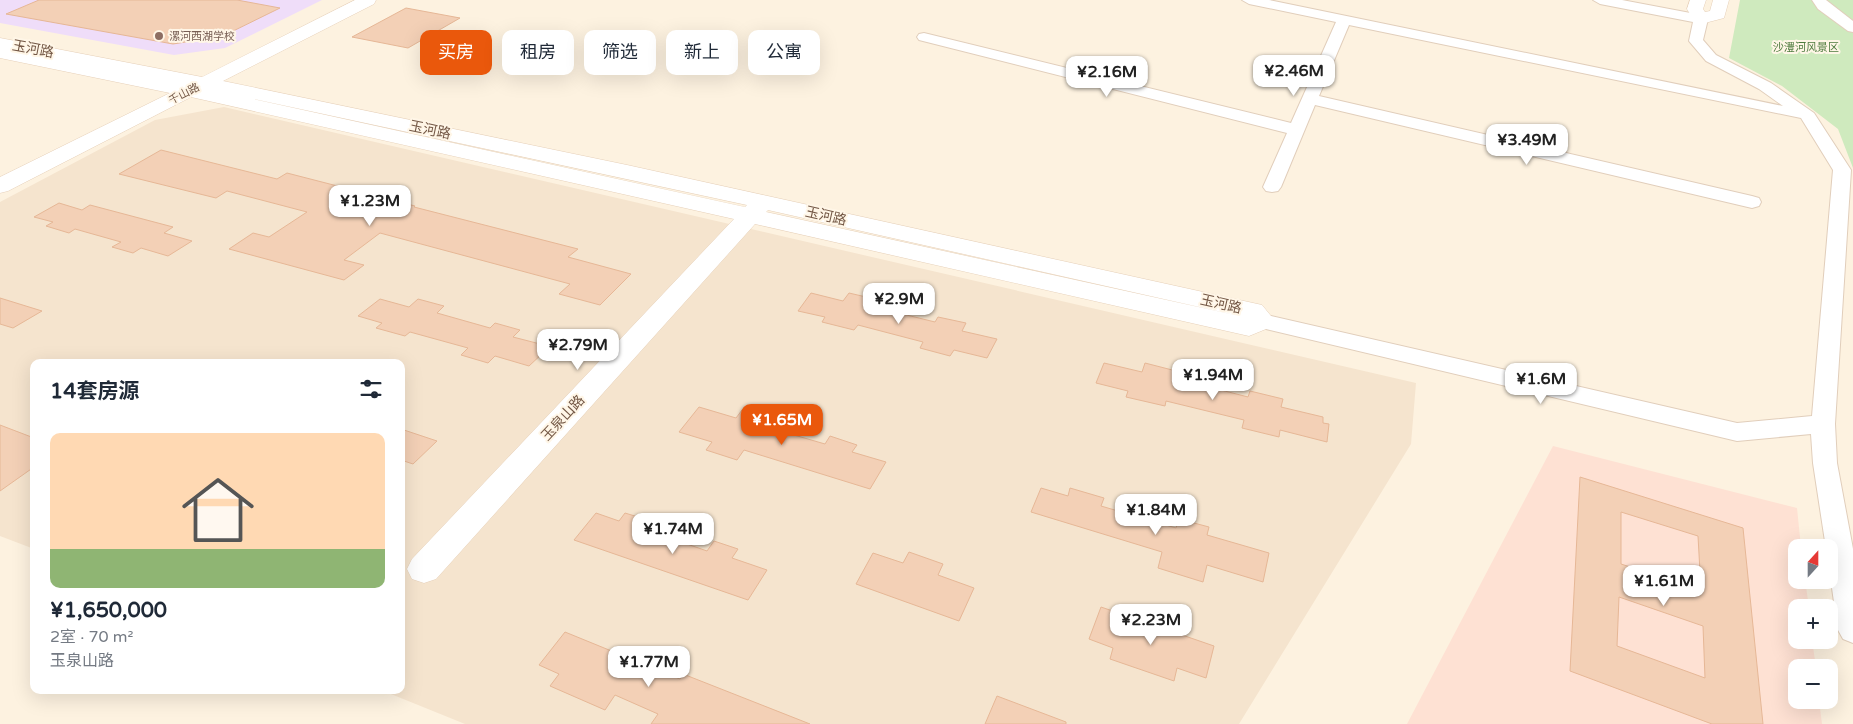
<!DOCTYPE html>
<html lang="zh">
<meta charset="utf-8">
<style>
body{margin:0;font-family:"Varela Round","Noto Sans SC",sans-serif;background:#f2f2f3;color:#1f2937;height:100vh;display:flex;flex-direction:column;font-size:19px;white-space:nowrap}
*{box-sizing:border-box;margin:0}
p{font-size:16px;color:#747a83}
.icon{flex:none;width:28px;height:28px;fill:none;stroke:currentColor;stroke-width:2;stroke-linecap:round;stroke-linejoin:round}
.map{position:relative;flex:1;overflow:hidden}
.panel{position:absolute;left:30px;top:359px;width:375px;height:335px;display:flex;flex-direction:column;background:#fff;border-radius:10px;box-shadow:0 5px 20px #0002}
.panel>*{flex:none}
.banner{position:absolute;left:420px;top:30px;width:475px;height:45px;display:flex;gap:10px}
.needle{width:32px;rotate:21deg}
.controls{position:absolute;left:1788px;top:539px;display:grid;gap:10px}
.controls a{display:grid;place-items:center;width:50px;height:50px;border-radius:10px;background:#fff;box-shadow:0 5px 20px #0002;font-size:25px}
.price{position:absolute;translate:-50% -42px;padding:0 11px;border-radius:10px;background:#fff;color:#222;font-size:16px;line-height:32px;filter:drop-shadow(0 1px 2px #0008)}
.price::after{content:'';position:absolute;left:50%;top:30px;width:15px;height:11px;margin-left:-8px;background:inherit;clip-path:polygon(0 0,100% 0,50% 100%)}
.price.selected{background:#ea580c;color:#fff}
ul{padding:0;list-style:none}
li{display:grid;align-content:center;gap:10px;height:265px;padding:0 20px}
li span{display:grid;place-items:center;height:155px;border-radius:10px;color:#555}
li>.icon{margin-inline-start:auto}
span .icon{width:90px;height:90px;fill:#fffc;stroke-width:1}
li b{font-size:21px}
h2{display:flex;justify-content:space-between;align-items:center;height:60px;padding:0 20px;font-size:21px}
.chip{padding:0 18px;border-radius:10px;background:#fff;box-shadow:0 5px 20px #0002;font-size:18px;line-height:45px}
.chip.selected{background:#ea580c;color:#fff}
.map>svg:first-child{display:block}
.residential{fill:#f5e4ce}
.commercial{fill:#fee1d3}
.education{fill:#efddf9}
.green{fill:#cfeabe}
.building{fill:#f3d0b6;stroke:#e6b796;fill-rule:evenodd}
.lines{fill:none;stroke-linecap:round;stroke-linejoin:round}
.street-casing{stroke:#e1cebb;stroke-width:2}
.secondary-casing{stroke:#e6d0b9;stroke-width:1}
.street{fill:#fff;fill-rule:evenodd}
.secondary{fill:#fff;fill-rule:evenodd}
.education-dot{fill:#8d6e63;stroke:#fff6e7;stroke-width:2}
.labels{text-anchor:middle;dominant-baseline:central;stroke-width:4;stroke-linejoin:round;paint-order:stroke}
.far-education-label{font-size:11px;fill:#785e54;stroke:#fff6e7;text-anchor:start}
.far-park-label{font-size:11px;fill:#4e7b3e;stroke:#fff6e7}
.far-street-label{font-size:11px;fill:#745846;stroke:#fff6e7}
.street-label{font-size:14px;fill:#745846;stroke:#fff6e7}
</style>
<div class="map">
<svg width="1853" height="724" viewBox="0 0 1853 724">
<rect width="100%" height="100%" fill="#fdf2e0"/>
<polygon class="residential" points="224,107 1416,383 1411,444 1239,724 465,724 381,690 401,690 401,362 34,362 34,549 0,536 0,202 155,120"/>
<polygon class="commercial" points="1553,446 1797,508 1801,547 1796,548 1796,580 1805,580 1809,607 1796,608 1796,640 1812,640 1816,667 1796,668 1796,700 1819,700 1822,724 1407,724"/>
<polygon class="education" points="0,0 322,0 225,48 174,55 0,23"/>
<polygon class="green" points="1740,0 1853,0 1853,168 1838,129 1782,86 1729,58"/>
<g class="building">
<polygon points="39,0 237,0 280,8 223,36 173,44 6,14"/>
<polygon points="406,8 460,18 408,48 352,37"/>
<polygon points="161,150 277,179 287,173 415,206 414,207 578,249 568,257 631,274 600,305 559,294 570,284 380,233 344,260 364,265 344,280 229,249 253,233 269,237 307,212 227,191 216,198 119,174"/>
<polygon points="59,203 82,210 90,205 173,227 164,233 192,241 168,256 141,248 133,253 112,247 121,242 75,229 69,233 46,226 53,222 34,217"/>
<polygon points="811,293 843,301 849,293 879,300 874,307 935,322 938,317 966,323 962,331 997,339 987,358 954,350 950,356 920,348 923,342 858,325 854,330 822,322 825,317 798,311"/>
<polygon points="0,298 42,311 13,328 0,324"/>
<polygon points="380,299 409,307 418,299 444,306 437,313 490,328 495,323 520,330 513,337 544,345 539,350 544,352 529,366 495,356 488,363 461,355 468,348 410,332 405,336 376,328 382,323 358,316"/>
<polygon points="1104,363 1142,372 1145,363 1180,372 1178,379 1248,397 1250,391 1283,399 1281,407 1323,417 1323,423 1329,424 1327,442 1280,430 1279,437 1242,428 1244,420 1166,401 1165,406 1126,397 1128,391 1096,383"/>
<polygon points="699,407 736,418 742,410 769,418 763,426 825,444 830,436 857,445 852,452 886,462 870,489 744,450 737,460 706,450 712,442 679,432"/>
<polygon points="0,425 34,438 34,467 0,491"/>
<polygon points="401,429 437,441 413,464 401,460"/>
<path d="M1580 477 1743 528 1763 724H1712L1570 671ZM1621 512 1698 536 1701 590 1621 564ZM1619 597 1703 626 1705 678 1617 646Z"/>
<polygon points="1041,488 1068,496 1070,488 1104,498 1101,506 1176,528 1179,519 1209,527 1207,535 1269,553 1263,582 1207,565 1203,582 1158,568 1162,552 1031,512"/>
<polygon points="596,513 619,521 625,513 651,521 644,529 707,551 714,541 738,549 732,558 767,570 748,600 574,540"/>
<polygon points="909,552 943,564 938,575 974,588 959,621 856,584 873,553 903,563"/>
<polygon points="1101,607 1214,646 1206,678 1177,668 1174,681 1110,659 1113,648 1089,639"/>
<polygon points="565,632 680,679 683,674 810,724 651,724 658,714 615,695 605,710 550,686 559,674 539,665"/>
<polygon points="997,696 1066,722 1066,724 985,724"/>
</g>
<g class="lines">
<g class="street-casing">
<g id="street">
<polygon points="1242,0 1269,0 1783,106 1759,89 1706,61 1689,41 1693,22 1600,4 1593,0 1622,0 1701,15 1706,16 1708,19 1703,40 1716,55 1771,83 1814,113 1851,170 1835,424 1837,463 1853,549 1853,643 1843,639 1838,630 1829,567 1829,548 1826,548 1813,463 1811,434 1737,441 1262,328 1254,326 1251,321 1254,316 1262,314 1737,423 1812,416 1833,170 1801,118 1349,25 1319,96 1752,196 1759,198 1761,202 1759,206 1752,208 1315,105 1281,187 1278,191 1272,192 1266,191 1263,187 1287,133 919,40 917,37 919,34 924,33 1291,123 1336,22 1249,4"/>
<polygon points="1812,0 1826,0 1853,21 1853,32 1848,31 1818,9"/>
</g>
</g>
<g class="secondary-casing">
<g id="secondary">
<path d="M355 0H376L374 4 223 81 627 165 1253 303 1262 305 1275 321 1271 327 1249 336 755 224 436 579 424 583 412 579 407 569 412 559 734 219 191 97 8 191 0 193V177L170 93 0 58V38L202 77ZM226 93 747 205 745 207ZM768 210 1244 317 766 212Z"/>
<polygon points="1690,0 1706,0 1703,9 1705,12 1710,11 1713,0 1729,0 1724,18 1701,24 1695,23 1687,9"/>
</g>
</g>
<use href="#street" class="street"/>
<use href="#secondary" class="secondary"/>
</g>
<circle class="education-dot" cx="159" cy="36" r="5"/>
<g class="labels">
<g class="far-education-label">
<text x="169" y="36">漯河西湖学校</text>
</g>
<g class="far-park-label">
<text x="1806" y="47">沙澧河风景区</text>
</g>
<g class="far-street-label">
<text transform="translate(184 94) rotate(-27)">千山路</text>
</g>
<g class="street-label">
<text transform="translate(33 49) rotate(11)">玉河路</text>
<text transform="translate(430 130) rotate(12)">玉河路</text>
<text transform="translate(826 216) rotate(13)">玉河路</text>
<text transform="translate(1221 304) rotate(13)">玉河路</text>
<text transform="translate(563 418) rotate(-47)">玉泉山路</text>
</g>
</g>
</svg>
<div class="controls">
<a><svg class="needle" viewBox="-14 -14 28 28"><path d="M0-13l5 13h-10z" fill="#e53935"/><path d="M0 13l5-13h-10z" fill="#747a83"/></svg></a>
<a>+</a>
<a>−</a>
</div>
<b class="price" style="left:1294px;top:97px">¥2.46M</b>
<b class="price" style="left:1107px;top:98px">¥2.16M</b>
<b class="price" style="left:1527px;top:166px">¥3.49M</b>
<b class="price" style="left:370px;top:227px">¥1.23M</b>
<b class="price" style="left:899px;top:325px">¥2.9M</b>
<b class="price" style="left:578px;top:371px">¥2.79M</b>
<b class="price" style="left:1213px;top:401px">¥1.94M</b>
<b class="price" style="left:1541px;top:405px">¥1.6M</b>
<b class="price selected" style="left:782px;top:446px">¥1.65M</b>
<b class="price" style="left:1156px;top:536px">¥1.84M</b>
<b class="price" style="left:673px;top:555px">¥1.74M</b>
<b class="price" style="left:1664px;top:607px">¥1.61M</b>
<b class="price" style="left:1151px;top:646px">¥2.23M</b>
<b class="price" style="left:649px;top:688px">¥1.77M</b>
<div class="banner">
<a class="chip selected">买房</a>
<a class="chip">租房</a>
<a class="chip">筛选</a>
<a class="chip">新上</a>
<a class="chip">公寓</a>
</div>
<section class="panel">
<h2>14套房源<svg class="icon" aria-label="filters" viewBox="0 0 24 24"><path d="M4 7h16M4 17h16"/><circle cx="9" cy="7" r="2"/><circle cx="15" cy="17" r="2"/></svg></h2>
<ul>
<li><span style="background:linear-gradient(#ffd9b3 75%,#8fb573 0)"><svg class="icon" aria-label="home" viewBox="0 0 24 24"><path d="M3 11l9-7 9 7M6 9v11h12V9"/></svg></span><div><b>¥1,650,000</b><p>2室 · 70 m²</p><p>玉泉山路</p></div></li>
</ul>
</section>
</div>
